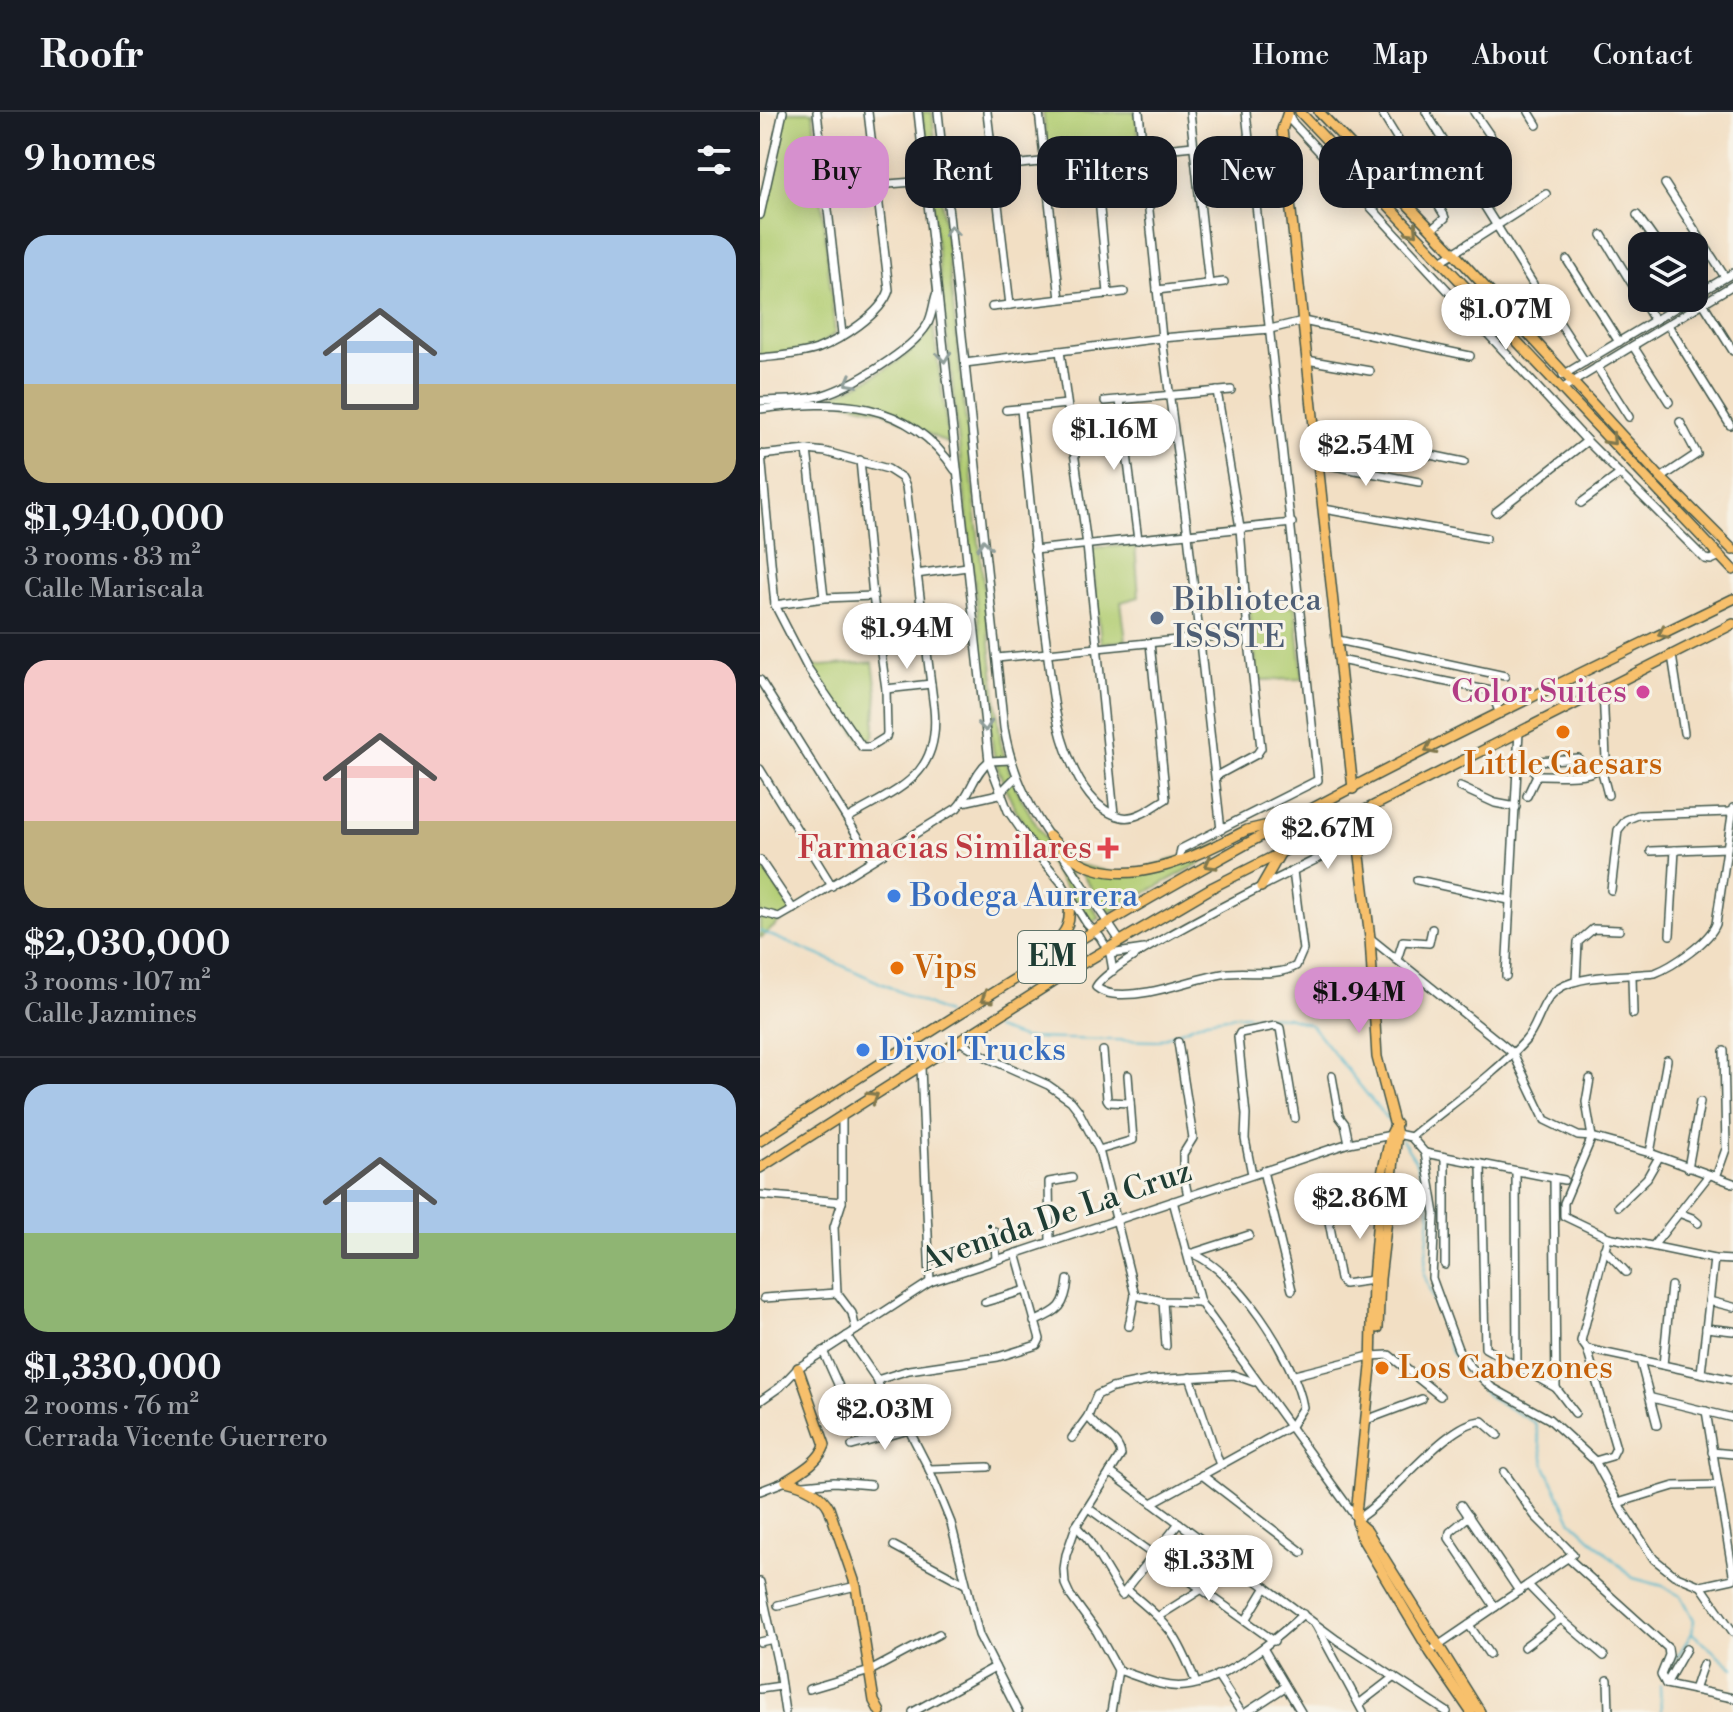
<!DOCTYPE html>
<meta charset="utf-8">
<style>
body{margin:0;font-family:"Libre Bodoni",serif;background:#242831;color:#f1f3f6;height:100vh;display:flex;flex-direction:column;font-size:30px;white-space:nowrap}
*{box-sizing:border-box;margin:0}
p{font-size:26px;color:#9ea1a6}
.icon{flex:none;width:44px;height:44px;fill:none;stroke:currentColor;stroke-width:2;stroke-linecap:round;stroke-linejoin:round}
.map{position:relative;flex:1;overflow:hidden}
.details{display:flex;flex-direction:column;background:#171b24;width:760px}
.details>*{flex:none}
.top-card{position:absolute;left:24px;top:24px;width:760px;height:72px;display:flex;gap:16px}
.fabs{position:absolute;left:868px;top:120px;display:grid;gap:16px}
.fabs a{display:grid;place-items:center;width:80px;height:80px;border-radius:16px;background:#171b24;box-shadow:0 4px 20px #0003;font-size:40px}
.price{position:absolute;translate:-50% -68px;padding:0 18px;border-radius:28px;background:#fff;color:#222;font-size:26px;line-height:52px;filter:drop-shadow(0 2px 4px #0008)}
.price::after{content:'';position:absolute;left:50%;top:48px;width:24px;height:18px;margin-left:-12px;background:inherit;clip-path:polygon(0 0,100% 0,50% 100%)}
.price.active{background:#d690ce;color:#111}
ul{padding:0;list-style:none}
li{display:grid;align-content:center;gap:16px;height:424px;padding:0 24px}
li+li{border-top:2px solid #363941}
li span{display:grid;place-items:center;height:248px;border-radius:24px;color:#555}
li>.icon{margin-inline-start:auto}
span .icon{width:144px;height:144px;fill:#fffc;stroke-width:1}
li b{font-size:34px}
h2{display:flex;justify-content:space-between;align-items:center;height:96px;padding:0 24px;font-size:34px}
.chip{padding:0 28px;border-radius:24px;background:#171b24;box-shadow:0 4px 20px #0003;font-size:28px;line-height:72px}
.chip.active{background:#d690ce;color:#111}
header{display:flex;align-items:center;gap:48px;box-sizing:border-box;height:112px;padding:0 40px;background:#171b24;border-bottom:2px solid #363941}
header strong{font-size:38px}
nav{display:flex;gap:44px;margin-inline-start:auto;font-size:28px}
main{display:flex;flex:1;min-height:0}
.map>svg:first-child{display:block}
.green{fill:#b2cd73;stroke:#688554;stroke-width:2}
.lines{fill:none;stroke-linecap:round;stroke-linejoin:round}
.stream{stroke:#4fb7cd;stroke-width:2}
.minor-casing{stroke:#3f554a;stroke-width:10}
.major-casing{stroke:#3f554a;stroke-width:12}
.minor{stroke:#fff;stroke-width:7}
.major{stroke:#f7c06c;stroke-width:9}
.oneway{stroke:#8f9e9a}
.oneway2{stroke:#80784d}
.service-dot{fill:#5c6f8a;stroke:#f7f3e8;stroke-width:3}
.hotel-dot{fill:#d1479c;stroke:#f7f3e8;stroke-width:3}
.food-dot{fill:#e8710a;stroke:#f7f3e8;stroke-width:3}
.health-dot{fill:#e0444e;stroke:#f7f3e8;stroke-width:3}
.shop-dot{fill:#3f7fe0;stroke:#f7f3e8;stroke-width:3}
.labels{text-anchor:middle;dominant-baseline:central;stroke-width:6;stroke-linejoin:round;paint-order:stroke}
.shield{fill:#f7f3e8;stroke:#60746a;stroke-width:2}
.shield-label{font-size:30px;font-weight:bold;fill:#1f3d34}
.service-label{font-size:32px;fill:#4e5e75;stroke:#f7f3e8;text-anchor:start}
.hotel-label{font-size:32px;fill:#b23c85;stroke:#f7f3e8;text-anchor:end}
.food-label{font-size:32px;fill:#c56008;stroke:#f7f3e8;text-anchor:start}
.health-label{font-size:32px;fill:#be3a42;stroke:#f7f3e8;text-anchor:end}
.shop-label{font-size:32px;fill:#366cbe;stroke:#f7f3e8;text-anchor:start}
.street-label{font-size:32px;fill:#1f3d34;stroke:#f7f3e8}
</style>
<header>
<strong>Roofr</strong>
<nav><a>Home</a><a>Map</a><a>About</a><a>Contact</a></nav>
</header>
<main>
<section class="details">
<h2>9 homes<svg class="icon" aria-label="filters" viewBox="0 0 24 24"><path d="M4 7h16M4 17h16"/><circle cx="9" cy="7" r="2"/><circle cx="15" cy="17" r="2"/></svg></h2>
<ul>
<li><span style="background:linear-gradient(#a9c7e8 60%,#c2b280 0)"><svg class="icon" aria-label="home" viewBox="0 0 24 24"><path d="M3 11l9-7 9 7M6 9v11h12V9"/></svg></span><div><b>$1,940,000</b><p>3 rooms · 83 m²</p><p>Calle Mariscala</p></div></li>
<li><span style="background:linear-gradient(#f6c9c9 65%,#c2b280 0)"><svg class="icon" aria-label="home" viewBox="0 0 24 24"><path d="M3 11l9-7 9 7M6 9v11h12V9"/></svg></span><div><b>$2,030,000</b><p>3 rooms · 107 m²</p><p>Calle Jazmines</p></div></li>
<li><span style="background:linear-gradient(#a9c7e8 60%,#8fb573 0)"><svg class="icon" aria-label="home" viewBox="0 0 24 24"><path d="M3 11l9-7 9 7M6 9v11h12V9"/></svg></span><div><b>$1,330,000</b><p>2 rooms · 76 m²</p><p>Cerrada Vicente Guerrero</p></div></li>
</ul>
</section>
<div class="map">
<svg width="973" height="1600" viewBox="0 0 973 1600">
<rect width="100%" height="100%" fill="#f7f3e8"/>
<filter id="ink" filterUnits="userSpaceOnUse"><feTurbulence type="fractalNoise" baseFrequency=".0125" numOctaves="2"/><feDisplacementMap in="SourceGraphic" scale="16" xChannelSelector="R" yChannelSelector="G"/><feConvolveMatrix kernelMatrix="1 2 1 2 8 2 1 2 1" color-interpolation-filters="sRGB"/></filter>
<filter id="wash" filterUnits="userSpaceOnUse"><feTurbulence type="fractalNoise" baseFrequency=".006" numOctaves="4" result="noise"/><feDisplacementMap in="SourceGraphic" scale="32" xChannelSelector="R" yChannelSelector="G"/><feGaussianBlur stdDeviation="1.8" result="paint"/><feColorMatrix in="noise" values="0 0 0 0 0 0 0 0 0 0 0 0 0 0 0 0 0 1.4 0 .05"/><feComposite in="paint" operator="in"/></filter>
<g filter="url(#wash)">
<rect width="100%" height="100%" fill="#f2dfc4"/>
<g class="green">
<polygon points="24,0 53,0 75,221 57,236 0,244 0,111"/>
<path d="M162 0H172L241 632C257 697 303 751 340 806L331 811C294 757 248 703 233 638Z"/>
<polygon points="283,0 376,0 380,36 288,46"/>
<path d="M173 212 189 332 121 298 67 286C102 271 156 247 173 212Z"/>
<polygon points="375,433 379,485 361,490 366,529 341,531 331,436"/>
<polygon points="489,494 535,494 543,567 498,568"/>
<polygon points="113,550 117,580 114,624 104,632 48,555"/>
<polygon points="493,722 349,801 315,752 364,763"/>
<polygon points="0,750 32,799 2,825 0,825"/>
</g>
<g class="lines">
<g class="stream">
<polyline points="0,819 68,847 186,901"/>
<polyline points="235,917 262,926 397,929 446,908 482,903 527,905 551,913 631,1012"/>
<polyline points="642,1028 655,1048 668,1087 670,1104 664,1162 691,1240 728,1284 775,1311 785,1354 811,1408 873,1466 903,1474 922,1485 934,1508 932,1521 906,1563"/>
<polyline points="932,1521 973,1556"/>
<polyline points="900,1573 901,1600"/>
</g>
</g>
</g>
<g filter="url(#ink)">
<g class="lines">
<g class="minor-casing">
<g id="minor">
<polyline points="57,0 82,222"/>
<polyline points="158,0 229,649 248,699 280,745 301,770 327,812 340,825 350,842 353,859"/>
<path d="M178 0 244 616C251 657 267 693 291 727"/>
<polyline points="227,0 250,193"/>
<polyline points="279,0 300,187"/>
<polyline points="379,0 402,226 428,423 461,718"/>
<polyline points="430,0 449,172"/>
<polyline points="528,0 532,10 827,329 945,447 951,448 960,444"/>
<polyline points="621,0 684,103 685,106 671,118"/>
<polyline points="666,0 693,44"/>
<polyline points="714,0 738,35"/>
<polyline points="769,0 777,13"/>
<polyline points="490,38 524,34"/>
<polyline points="335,45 348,181"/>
<polyline points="702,58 773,172"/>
<polyline points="184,60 433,34"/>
<polyline points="905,72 965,165"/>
<polyline points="116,73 166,69"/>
<polyline points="0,103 23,0"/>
<polyline points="877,103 899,134"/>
<polyline points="842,123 894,208"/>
<polyline points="807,148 859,230"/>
<polyline points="681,149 786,82"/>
<polyline points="397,178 464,170"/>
<polyline points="934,182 943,191 973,239"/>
<polyline points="782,184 825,250"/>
<polyline points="934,184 973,161"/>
<polyline points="232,195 364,180"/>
<polyline points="908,213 970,313"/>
<polyline points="873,234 909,290"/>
<polyline points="300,239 327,433 354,702"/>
<path d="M0 246C18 244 39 243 57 237 80 228 122 202 129 178L108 0"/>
<polyline points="547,248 610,259"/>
<polyline points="205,251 402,226 510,217 543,209 710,244"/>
<polyline points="837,255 869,305"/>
<polyline points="803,263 932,186"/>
<polyline points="803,276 973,173"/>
<polyline points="360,288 378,428"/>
<path d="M0 289C20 288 44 289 63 283 92 274 151 239 167 213 172 205 173 193 176 183"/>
<polyline points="345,289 471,278"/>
<path d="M0 297C77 288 147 286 195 358"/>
<path d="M261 297C268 372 275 447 285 522 291 565 293 609 310 648 319 671 336 700 362 705 377 708 394 694 406 687L390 531"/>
<polyline points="246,298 307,292"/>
<polyline points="555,319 704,350"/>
<polyline points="47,338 64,486"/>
<polyline points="1,342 15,493 47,555 102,635 110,635 126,625 127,621 126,577 113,484 100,348"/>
<path d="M0 343 47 338 66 340 128 357 142 366 146 374 174 596C181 665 139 676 88 706"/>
<polyline points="558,351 659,370"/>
<polyline points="901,366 937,342 920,310"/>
<polyline points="821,391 860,362"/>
<polyline points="564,397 726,426"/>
<polyline points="736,400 827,329"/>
<polyline points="274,438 532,411"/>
<polyline points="156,462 207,455"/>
<polyline points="15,493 64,486 113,484"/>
<polyline points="578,528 745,564"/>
<polyline points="912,543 924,621"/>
<polyline points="237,546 488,521"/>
<polyline points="580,548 731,579 740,602"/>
<polyline points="0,568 112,747"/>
<polyline points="126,577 171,572"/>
<path d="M818 646 778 649 771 655 777 663C798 662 837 670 846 647L843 577"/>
<polyline points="841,656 848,683"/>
<polyline points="0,657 72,774"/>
<polyline points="456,664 497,642 501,636 488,521 480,416 457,279"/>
<polyline points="700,675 735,691 756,695"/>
<polyline points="767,684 777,663"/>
<polyline points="203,690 239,682 256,665"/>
<polyline points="891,739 967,736"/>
<polyline points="301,740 360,829"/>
<polyline points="0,748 33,797"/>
<polyline points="419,748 421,737 558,668 486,0"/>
<path d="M533 759 543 838 536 854C517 865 491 859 469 861 431 866 391 886 353 882 346 881 341 879 336 875 350 846 549 751 590 731"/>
<polyline points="657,768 749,788"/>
<polyline points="851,778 858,718 866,708 878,703 971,700"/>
<path d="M0 800 19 805 33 797 197 696C211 681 214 661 229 649L251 648"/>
<polyline points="910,823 915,738"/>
<polyline points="610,826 753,941 785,1008 818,1024 832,1025 890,1041 973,1071"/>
<polyline points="350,842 384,837"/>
<polyline points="637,848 643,829 669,831 672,817"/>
<polyline points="746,864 759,619"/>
<polyline points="872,864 873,902"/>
<polyline points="816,869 818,830 833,817 859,818"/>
<polyline points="201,930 230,947 288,973 311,989 318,998 339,1038 375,1183 369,1214"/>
<polyline points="418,930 433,1026 423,1042 423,1060 428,1084"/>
<polyline points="343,939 347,987 349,990 370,991"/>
<polyline points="161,955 170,1170"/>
<polyline points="572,964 579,1004 585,1012 589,1031"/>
<polyline points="830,967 826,990 832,1025"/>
<polyline points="82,1005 82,1090 74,1115 77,1181 92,1201 96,1218"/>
<path d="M651 1025C688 994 732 965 765 929 779 914 780 889 798 877 820 862 868 864 895 861 913 854 949 830 956 812L973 696"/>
<polyline points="832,1025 804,1091 804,1104 848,1125 954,1147 973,1148"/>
<polyline points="339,1038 373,1028 368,963"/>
<polyline points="665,1041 804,1068"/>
<polyline points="890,1041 907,948"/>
<polyline points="685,1045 685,1153"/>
<polyline points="721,1052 725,1236 796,1276"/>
<polyline points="928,1056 940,990"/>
<polyline points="503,1059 532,1178"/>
<polyline points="756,1059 757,1256"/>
<polyline points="492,1062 485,1027 486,1003 478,925 480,921 515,914 520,916 535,1006"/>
<polyline points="956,1065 966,1037 964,939"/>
<polyline points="794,1066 796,1276 815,1301"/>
<polyline points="562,1073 580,1167 584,1172 613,1168"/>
<polyline points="0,1083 82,1090"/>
<path d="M413 1089 440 1190 597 1407C631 1387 686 1310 722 1309L738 1323"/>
<polyline points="858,1094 887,1066 899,1045"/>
<polyline points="919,1101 932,1106 938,1111"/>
<polyline points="234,1119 236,1147"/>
<polyline points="848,1125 821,1229 827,1237 973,1268"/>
<polyline points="290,1129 289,1070 312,1066"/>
<polyline points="893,1134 949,1063"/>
<polyline points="844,1137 866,1160"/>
<polyline points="433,1141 489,1123"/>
<polyline points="375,1183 403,1189 440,1190"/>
<polyline points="4,1186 77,1181"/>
<polyline points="403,1189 406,1234"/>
<polyline points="949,1189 973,1195"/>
<polyline points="225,1190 266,1178"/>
<path d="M274 1210C299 1198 305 1196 308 1168"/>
<polyline points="946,1216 973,1219"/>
<polyline points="87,1224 117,1268 127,1296 149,1318 169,1357 191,1411 219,1523 258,1600"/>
<polyline points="827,1237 856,1336 852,1344 835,1349"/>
<polyline points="63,1239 81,1279"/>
<polyline points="880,1248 897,1313"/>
<polyline points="903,1253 911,1174"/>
<polyline points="941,1261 954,1147"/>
<polyline points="535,1263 610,1244 629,1243 680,1284"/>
<polyline points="430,1265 460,1353"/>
<polyline points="117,1268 149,1258 238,1245 277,1233 280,1227 256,1141"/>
<polyline points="892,1286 973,1306"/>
<polyline points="0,1289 20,1275 38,1256 170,1170 589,1031 637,1022 651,1025 665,1041 675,1102 672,1166 698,1237 709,1253 731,1275 789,1307 835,1349 863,1400 894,1447 914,1463 941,1474 973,1467"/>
<polyline points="946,1299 973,1462"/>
<path d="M328 1304C337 1320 358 1324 361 1343L316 1414 306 1443 304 1457 305 1472 310 1483 337 1520 358 1558 351 1600"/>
<polyline points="606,1308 662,1287"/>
<polyline points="312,1326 328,1304 337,1283 352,1276 391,1268 474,1263 494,1270"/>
<polyline points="92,1334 149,1318"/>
<polyline points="952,1340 973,1342"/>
<polyline points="169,1357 228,1355"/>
<polyline points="350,1360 577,1528 687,1600"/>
<polyline points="442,1363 542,1440"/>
<polyline points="44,1373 74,1370 111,1373"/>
<polyline points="0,1379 26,1369"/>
<path d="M392 1391 531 1314 543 1295C536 1250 474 1152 427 1140"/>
<polyline points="858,1391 914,1374 958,1373"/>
<polyline points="701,1393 759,1479"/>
<polyline points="328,1396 514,1529"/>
<polyline points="709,1404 690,1420 689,1426 735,1495"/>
<polyline points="316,1414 328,1427 362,1483 419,1411"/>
<polyline points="134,1434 205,1472"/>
<polyline points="808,1446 908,1536 909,1543 901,1563 906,1572 973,1586"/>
<polyline points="0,1470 18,1553 25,1600"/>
<polyline points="768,1473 801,1507 844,1544"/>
<polyline points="941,1474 973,1520"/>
<path d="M368 1479C409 1512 417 1522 436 1571"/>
<polyline points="18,1493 96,1474"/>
<polyline points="399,1504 442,1477 461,1442"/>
<polyline points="486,1508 506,1475"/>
<polyline points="556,1513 603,1600"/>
<polyline points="709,1513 729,1542"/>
<polyline points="0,1530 13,1527"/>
<polyline points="764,1535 801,1507"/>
<polyline points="503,1536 541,1600"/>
<polyline points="675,1536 813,1442 775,1404 744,1360"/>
<path d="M358 1558C378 1564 404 1577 425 1574 464 1570 515 1528 543 1502"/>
<polyline points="457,1563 481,1600"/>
<polyline points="848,1568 849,1600"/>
<polyline points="906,1572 926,1537"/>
<polyline points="0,1577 21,1574"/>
<polyline points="49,1577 110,1559 179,1522"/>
<polyline points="934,1578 943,1552"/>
<polyline points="599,1592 634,1565"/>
<polyline points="153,1600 235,1555"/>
<polyline points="487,1600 525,1575"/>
</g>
</g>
<g class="major-casing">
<g id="major">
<polyline points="528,0 522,18 524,34 593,677"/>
<polyline points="540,0 973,458"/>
<polyline points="559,0 693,140 901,366 973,438"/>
<polyline points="595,703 610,826 617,945 637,1022 620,1167 618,1216"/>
<path d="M289 724C296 731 303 739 312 745 364 783 438 743 487 718L504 714 518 715"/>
<polyline points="501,775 521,740"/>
<path d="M278 850C299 824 316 821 307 781"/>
<polyline points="636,1012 631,1022 621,1066 613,1168 611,1255 596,1402 600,1423 670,1540 711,1600"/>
<path d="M0 1029C149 933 299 836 454 750 623 655 799 572 973 487"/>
<polyline points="0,1056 308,860 453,775 973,512"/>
<path d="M26 1369C43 1373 61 1380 69 1396L96 1474 114 1589 120 1600"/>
<path d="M26 1369C40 1360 59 1350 65 1333L38 1256"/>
<polyline points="597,1410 607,1419 720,1600"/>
</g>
</g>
<use href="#minor" class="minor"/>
<use href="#major" class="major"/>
</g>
<defs><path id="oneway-chevron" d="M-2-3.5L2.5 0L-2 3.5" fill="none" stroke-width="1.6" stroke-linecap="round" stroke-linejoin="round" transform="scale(2)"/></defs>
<g class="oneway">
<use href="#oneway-chevron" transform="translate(191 119) rotate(-96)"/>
<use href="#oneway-chevron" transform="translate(184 245) rotate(84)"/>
<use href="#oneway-chevron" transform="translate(90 270) rotate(151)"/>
<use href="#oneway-chevron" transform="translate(224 433) rotate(-96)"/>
<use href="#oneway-chevron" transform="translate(225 614) rotate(84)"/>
</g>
<g class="oneway2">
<use href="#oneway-chevron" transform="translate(653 119) rotate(46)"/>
<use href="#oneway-chevron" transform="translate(851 328) rotate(47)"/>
<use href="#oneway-chevron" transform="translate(903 521) rotate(154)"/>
<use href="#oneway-chevron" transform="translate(670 637) rotate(153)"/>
<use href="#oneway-chevron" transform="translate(450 752) rotate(151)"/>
<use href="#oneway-chevron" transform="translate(226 886) rotate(148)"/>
<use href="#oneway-chevron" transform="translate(113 985) rotate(-32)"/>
</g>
</g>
<circle class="service-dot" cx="397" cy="506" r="8"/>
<circle class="hotel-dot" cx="883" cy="580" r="8"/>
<g class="food-dot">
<circle cx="803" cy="620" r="8"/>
<circle cx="137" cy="856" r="8"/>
<circle cx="622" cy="1256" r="8"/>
</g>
<path class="health-dot" d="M344 724h8v8h8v8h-8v8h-8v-8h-8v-8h8z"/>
<g class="shop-dot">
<circle cx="134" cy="784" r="8"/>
<circle cx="103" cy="938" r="8"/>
</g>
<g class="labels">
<rect class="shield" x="258" y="819" width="68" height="52" rx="6"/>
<g class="shield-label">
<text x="292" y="845">EM</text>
</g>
<g class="service-label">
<text x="413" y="488">Biblioteca<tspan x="413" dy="37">ISSSTE</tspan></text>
</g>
<g class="hotel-label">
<text x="867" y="580">Color Suites</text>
</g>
<g class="food-label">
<text x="803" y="652" text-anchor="middle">Little Caesars</text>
<text x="153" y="856">Vips</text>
<text x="638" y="1256">Los Cabezones</text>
</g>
<g class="health-label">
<text x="332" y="736">Farmacias Similares</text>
</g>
<g class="shop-label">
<text x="150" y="784">Bodega Aurrera</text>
<text x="119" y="938">Divol Trucks</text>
</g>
<g class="street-label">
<text transform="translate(296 1104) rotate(-19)">Avenida De La Cruz</text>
</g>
</g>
</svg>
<div class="fabs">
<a><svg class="icon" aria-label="layers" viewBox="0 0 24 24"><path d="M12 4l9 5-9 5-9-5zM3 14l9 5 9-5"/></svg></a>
</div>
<b class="price" style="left:746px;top:240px">$1.07M</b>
<b class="price" style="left:354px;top:360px">$1.16M</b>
<b class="price" style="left:606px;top:376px">$2.54M</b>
<b class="price" style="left:147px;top:559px">$1.94M</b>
<b class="price" style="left:568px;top:759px">$2.67M</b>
<b class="price active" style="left:599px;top:923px">$1.94M</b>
<b class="price" style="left:600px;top:1129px">$2.86M</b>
<b class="price" style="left:125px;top:1340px">$2.03M</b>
<b class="price" style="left:449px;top:1491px">$1.33M</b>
<div class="top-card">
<a class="chip active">Buy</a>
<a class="chip">Rent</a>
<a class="chip">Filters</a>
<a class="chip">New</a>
<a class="chip">Apartment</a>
</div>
</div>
</main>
